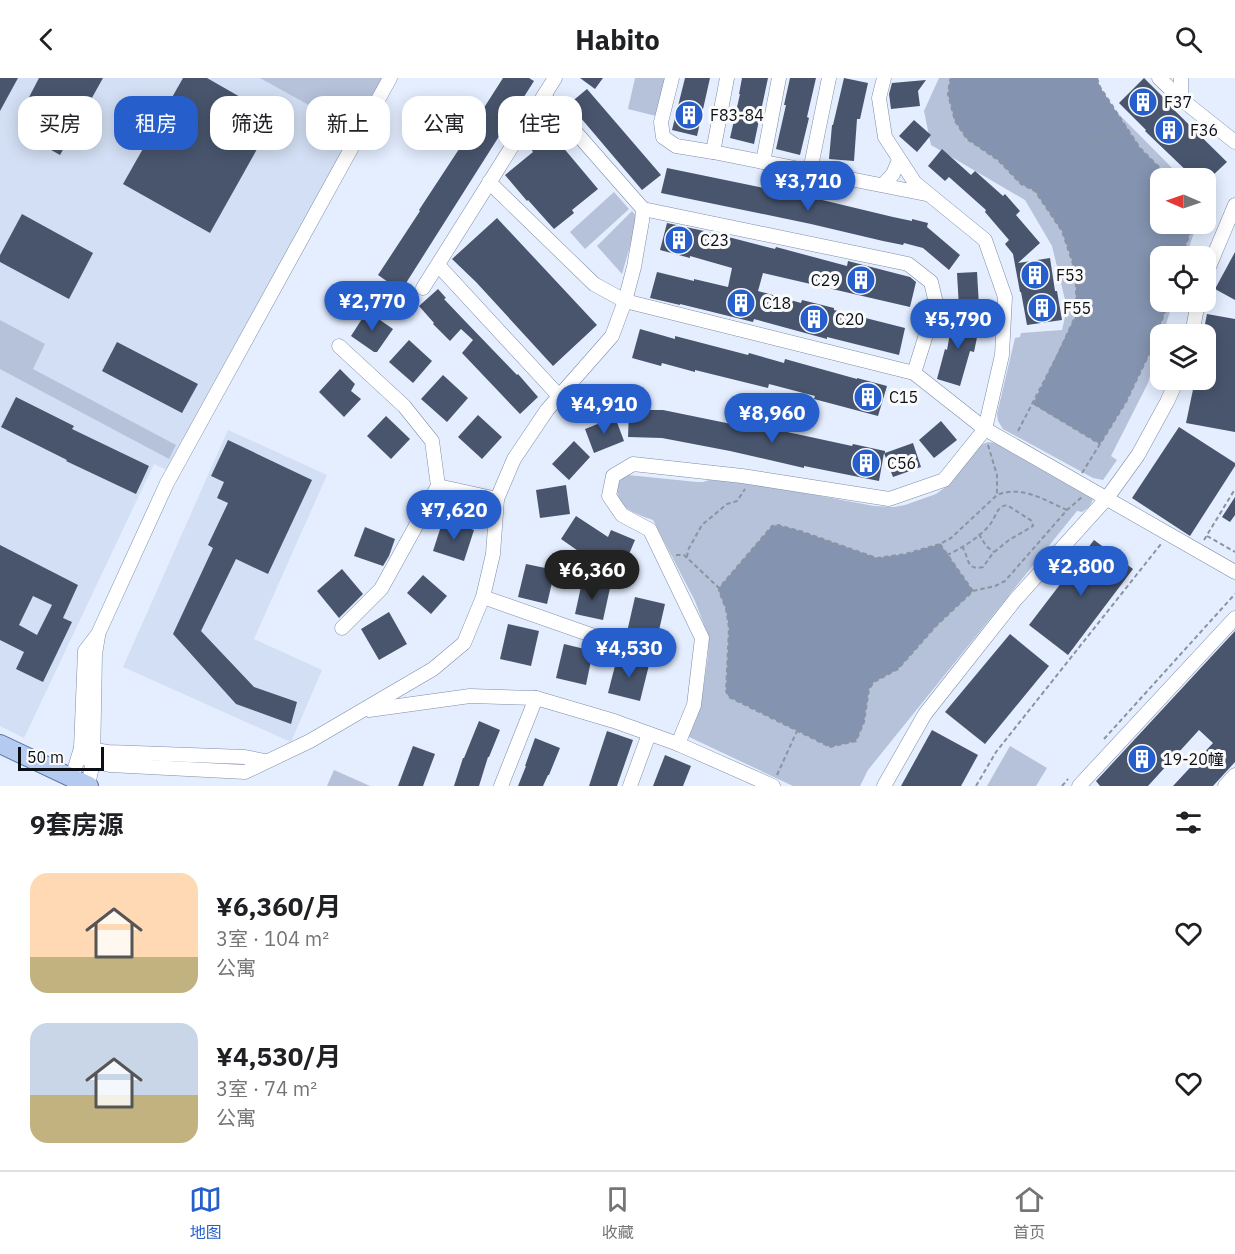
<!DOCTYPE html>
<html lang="zh">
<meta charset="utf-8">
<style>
body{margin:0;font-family:"IBM Plex Sans","Noto Sans SC",sans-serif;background:#f6f6f6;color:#202124;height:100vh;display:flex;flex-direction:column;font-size:22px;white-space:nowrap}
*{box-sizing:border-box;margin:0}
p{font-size:20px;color:#757577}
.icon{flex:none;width:33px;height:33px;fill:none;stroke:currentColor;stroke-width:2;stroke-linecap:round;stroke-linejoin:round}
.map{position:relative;height:708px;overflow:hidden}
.details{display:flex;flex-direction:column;background:#fff;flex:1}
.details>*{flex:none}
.guide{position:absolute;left:18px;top:18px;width:600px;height:54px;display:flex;gap:12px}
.needle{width:39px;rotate:272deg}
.buttons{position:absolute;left:1150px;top:90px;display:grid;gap:12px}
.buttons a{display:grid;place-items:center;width:66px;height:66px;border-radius:12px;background:#fff;box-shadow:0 3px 15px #0003;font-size:30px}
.scale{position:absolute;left:18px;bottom:15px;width:86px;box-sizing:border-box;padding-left:6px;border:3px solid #090e17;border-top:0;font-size:16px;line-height:21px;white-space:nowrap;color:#090e17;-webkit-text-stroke:4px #fafafa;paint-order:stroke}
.price{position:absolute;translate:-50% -51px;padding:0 14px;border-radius:21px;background:#265fcc;color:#fff;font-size:20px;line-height:39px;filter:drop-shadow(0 2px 3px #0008)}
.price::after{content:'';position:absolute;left:50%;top:36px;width:18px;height:14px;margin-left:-9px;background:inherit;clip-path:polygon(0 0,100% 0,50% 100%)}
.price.active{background:#222;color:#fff}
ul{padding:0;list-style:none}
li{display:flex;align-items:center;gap:18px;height:150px;padding:0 30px}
li span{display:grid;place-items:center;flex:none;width:168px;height:120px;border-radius:18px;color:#555}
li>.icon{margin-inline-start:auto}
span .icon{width:72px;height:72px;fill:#fffc;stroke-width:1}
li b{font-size:26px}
h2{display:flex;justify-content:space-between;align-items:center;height:72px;padding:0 30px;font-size:26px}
.tag{padding:0 21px;border-radius:18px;background:#fff;box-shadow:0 3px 15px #0003;font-size:21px;line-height:54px}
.tag.active{background:#265fcc;color:#fff}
header{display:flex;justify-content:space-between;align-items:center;height:78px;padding:0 30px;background:#fff;font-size:27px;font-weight:700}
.menu{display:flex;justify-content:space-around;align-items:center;height:84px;border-top:2px solid #e0e0e0;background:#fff;font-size:16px;color:#757577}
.menu a{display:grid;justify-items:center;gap:3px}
.menu .active{color:#265fcc}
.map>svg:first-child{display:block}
.built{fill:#d3dff4}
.green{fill:#b5c2da}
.water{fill:#8494b0}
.building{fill:#48556d;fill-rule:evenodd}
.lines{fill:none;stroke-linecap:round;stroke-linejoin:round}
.minor-casing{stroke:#7e8da7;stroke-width:15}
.major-casing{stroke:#58719f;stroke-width:20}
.path{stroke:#8b93a1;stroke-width:2;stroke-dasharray:4.5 3;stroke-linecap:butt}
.minor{stroke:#fff;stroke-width:14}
.major{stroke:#b4caf1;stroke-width:18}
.labels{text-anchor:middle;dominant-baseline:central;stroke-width:6;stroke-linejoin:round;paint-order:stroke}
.poi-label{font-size:16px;fill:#090e17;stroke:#fafafa;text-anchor:start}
</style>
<header><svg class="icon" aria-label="back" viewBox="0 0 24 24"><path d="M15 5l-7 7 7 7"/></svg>Habito<svg class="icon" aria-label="search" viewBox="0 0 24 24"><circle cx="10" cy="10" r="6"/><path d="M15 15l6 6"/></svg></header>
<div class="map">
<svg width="1235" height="708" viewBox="0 0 1235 708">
<rect width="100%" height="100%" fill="#e4eeff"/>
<g class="built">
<polygon points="0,0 390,0 173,395 154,386 24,660 0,648"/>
<polygon points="228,352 327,397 254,561 322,592 291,664 123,589"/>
</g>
<g class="green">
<polygon points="260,0 382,0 354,52"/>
<polygon points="635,0 665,0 656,38 628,31"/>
<polygon points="939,0 1090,0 1093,10 1182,100 1161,100 1161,146 1197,146 1186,178 1161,178 1161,224 1173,224 1163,256 1161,256 1161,262 1148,305 1111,378 1117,382 1103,402 1093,400 1003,351 998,343 997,336 1015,260 1020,259 1021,255 1062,252 1067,230 1052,168 1025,122 931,67 924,33"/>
<polygon points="614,114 629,131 585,171 570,154"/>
<polygon points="632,133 638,140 622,196 597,168"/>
<polygon points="0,242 45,266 33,291 176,367 169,381 0,291"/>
<path d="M988 364 996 365 1091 416 1093 421C1091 427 1088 430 1082 434L1077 433 868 692 860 708H793L687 658 702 620 708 578 709 560 695 523 653 442C637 436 619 432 617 412 617 404 622 400 628 397L697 404H703L709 402 734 404 767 408 874 428 894 429 905 427 936 416 947 408 978 368Z"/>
<polygon points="1010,668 1047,690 1036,708 987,708"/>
<polygon points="334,692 370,708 327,708"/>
</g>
<g class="water">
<polygon points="952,0 1097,0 1100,9 1140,70 1170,100 1161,100 1161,146 1193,146 1182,178 1161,178 1161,224 1168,224 1154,266 1126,324 1100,366 1033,326 1076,237 1076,194 1062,153 1035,113 1021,106 998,82 967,61 955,43 948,16 950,2"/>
<polygon points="778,447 800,453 877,480 906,476 940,466 973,513 936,548 898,591 874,604 869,611 864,644 856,663 830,669 729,619 726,613 729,550 726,531 719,513 719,510 772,448"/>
</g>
<g class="building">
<polygon points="0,0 18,0 0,33"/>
<polygon points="39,0 103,0 60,77 23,56 37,31 26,25"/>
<polygon points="183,0 207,0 275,39 210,155 123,106"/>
<polygon points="503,0 529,0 534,3 401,213 378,197 420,133 419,132 463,65 462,64"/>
<polygon points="580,0 603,0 595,11"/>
<polygon points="685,0 710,0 697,58 672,52"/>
<polygon points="742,0 768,0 754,66 730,60 740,16 739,16"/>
<polygon points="790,0 816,0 807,39 809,40 800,77 776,71 786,27 784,27"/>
<polygon points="844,0 868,5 860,41 857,41 854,83 829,81 832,47 833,47"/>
<polygon points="1144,0 1167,23 1166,24 1227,84 1210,100 1194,100 1145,53 1146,52 1119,25"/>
<polygon points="926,2 918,13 920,28 891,31 889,16 892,5"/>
<polygon points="587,11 661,97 642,112 569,26"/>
<polygon points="914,42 931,57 917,74 899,58"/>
<polygon points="551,55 598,111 572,132 574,135 554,151 528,122 527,123 505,97 533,74 531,71"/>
<polygon points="942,71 971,97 975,93 1003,118 1005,116 1020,133 1016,137 1040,165 1018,185 1050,180 1055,213 1057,213 1062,242 1027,247 1021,214 1020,214 1013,176 1005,166 1009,162 985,134 986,132 949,99 945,103 928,88"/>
<polygon points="667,90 818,121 893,139 912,143 912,141 928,145 927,149 960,177 949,192 923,170 904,165 903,167 883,163 811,146 661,115"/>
<polygon points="22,136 93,175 69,221 0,184 0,177"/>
<polygon points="497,140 597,247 553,288 476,204 452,181"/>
<polygon points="667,145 709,154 775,171 776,169 847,188 848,183 910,199 916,204 910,229 763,195 758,213 801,225 802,222 834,230 834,232 905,250 899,277 827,259 827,261 754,241 753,244 680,226 680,227 650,220 657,194 694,203 694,201 728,209 732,190 690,178 690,180 660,172"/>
<polygon points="1235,174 1235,222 1215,211"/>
<polygon points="977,194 979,228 959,230 957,195"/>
<polygon points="438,211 446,220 444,221 464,242 517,297 518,296 538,319 520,336 462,275 473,262 461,251 450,263 433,246 434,245 419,228"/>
<polygon points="367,233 393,251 377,274 374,274 351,258"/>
<polygon points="1207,236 1235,241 1235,354 1186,345 1195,302 1206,302 1206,256 1203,256"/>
<polygon points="953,239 980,245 974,274 970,273 960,308 937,301 945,271 947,272"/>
<polygon points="640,251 675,261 675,258 748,277 749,275 784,285 785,281 857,301 857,300 887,308 878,338 814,321 815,318 769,306 768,310 695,292 695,294 662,285 661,288 632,280"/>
<polygon points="409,262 432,283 413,305 389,284"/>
<polygon points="117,264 198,306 182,335 102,293"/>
<polygon points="340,291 355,306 351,313 361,321 344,339 319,314"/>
<polygon points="443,297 468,320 447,344 421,321"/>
<polygon points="16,319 74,348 72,351 149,388 136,416 66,383 67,382 1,349"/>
<polygon points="629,332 663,332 741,348 742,346 778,354 778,352 852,368 853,366 885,373 885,375 913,365 921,389 893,399 884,375 879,403 804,388 804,390 730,373 662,360 628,359"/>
<polygon points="478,337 502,359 482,381 458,359"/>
<polygon points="386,338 410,361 391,381 367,358"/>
<polygon points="615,339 624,363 594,375 585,351"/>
<polygon points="941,343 957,362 934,380 919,362"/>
<polygon points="1179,349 1235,385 1235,388 1190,458 1132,420"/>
<polygon points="228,362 312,402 268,496 236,481 201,553 254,609 297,624 291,646 236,626 173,556 213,470 208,467 228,425 217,420 224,404 211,398"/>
<polygon points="574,363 590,379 569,402 552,386"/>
<polygon points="566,407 570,436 540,440 536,412"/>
<polygon points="1235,419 1235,437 1230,444 1222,439"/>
<polygon points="576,438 608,459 611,452 635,462 624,488 587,473 584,477 561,461"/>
<polygon points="443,442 474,452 464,483 433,473"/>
<polygon points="365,449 395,461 389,478 383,488 354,478"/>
<polygon points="1094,462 1133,491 1068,577 1029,547"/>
<path d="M0 467 78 507 63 540 72 544 43 604 16 591 24 574 0 562ZM33 518 52 527 37 557 19 547Z"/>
<polygon points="526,486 555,492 547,526 518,519"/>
<polygon points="342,491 363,516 339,540 317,513"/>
<polygon points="423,497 447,518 431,536 407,515"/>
<polygon points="582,504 610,510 603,542 575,536"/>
<polygon points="635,519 665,526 657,561 627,554"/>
<polygon points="389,534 407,566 379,582 361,551"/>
<polygon points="508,546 539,553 531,588 500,581"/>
<polygon points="1235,553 1235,684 1213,708 1173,708 1213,665 1199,652 1148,708 1100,708 1096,703"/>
<polygon points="1010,556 1049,588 985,666 945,634"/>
<polygon points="564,566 593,573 586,607 556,600"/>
<polygon points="617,580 649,587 640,623 608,615"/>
<polygon points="479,643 500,652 489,679 488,679 479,708 454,708 463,680 464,680"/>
<polygon points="932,652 978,677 961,708 901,708"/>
<polygon points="607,653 633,662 617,708 589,708"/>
<polygon points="535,660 560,670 549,697 548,697 543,708 518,708 526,688 525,688"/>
<polygon points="413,668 435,676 423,708 398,708"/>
<polygon points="665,677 691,688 683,708 653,708"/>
</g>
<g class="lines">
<g class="minor-casing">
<g id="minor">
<polyline points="672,0 661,44 663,59 676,68 713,74"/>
<polyline points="727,0 713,74 926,116"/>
<polyline points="1159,0 1181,21 1235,64"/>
<polyline points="1181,0 1181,21"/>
<polyline points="763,84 779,0"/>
<polyline points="810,93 829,0"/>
<polyline points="489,104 594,206 625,223 914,295 985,351 1235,494"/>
<polyline points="883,107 893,96 899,82"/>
<polyline points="643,131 908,186 931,204 936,225 914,295"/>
<polyline points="438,187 559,318"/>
<polyline points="1206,196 1235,127"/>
<polyline points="423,210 555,0"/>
<polyline points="1192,256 1198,224"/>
<polyline points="339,268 404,328 432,363 438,408 381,511 342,550"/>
<polyline points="438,408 497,421"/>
<polyline points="483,519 651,578"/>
<polyline points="369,632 470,618 536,620 614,643 678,666 773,708"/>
<polyline points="678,666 694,627 702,560 650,452 622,437 609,418 613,398 633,386 742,398 889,421 944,402 985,351 1002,277 1005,219 985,162 915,105 885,59 879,20 884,0"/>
<polyline points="81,670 108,674 245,679 265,683"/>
<polyline points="79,679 110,687 245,694 310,663 433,591 464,565 483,519 493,476 497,421 514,381 547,332 612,258 625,223 634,189 642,143 643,131 544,18"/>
<polyline points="72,700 81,670 85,573 98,556 167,405 390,0"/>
<polyline points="88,707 93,684 95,576 98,558"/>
<polyline points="501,708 536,620"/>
<polyline points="630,708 649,656"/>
<polyline points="884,708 925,636 1015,522 1107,420 1138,377 1167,324 1177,302"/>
<polyline points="1079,708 1235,540"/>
<polyline points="1225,708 1235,697"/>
</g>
</g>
<g class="major-casing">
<polyline id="major" points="0,666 89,708"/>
</g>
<g class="path">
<polyline points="952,0 950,2 948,16 955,43 967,61 998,82 1021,106 1035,113 1062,153 1076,195 1076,237 1057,278 1017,355"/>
<polyline points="1097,0 1100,9 1140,70 1170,100"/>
<polyline points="1035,113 1075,74 1127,50"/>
<polyline points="1182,178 1193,146"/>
<polyline points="1034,326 1100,366"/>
<polyline points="988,367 997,397 997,417"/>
<polyline points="1082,395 1126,324 1154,266 1168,224"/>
<path d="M1067 432C1044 422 1022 407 997 417L951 460 940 466 905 476 877 480 800 453 778 447 772 448 719 510V513L726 531 729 550 726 613 729 619 830 669 856 663 864 644 869 611 874 604 898 591 936 548 973 513 995 508 1005 503 1067 432 1082 419"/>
<polyline points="979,456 986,468 994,474"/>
<polyline points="1207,458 1235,474"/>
<polyline points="1204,462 1235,411"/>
<polyline points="940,466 973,513"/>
<polyline points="676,477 684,477 719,510"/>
<path d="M947 477C961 471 983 457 991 445 997 437 996 429 1007 427L1032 443 1033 448 1009 462 993 475 983 489C966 493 969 480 963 470"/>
<polyline points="687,479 688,472 702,447 727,426 737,423 745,411"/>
<polyline points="1104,661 1235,516"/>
<polyline points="777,697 797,653"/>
<polyline points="976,708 996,674 1161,466"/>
<polyline points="1062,708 1068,701"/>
</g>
<use href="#minor" class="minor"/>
<use href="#major" class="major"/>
</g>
<defs>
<g id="building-disc" transform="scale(1.5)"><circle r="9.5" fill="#265fcc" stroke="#fafafa"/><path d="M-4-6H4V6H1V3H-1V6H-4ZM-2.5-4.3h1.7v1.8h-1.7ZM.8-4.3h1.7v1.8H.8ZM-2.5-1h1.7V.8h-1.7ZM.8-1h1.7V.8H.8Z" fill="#fff"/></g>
</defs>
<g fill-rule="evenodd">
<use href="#building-disc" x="1143" y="24"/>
<use href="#building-disc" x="689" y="37"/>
<use href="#building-disc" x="1169" y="52"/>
<use href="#building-disc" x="679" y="162"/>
<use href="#building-disc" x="1035" y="197"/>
<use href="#building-disc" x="861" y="202"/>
<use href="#building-disc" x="741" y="225"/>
<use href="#building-disc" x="1042" y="230"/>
<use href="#building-disc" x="814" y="241"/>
<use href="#building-disc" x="868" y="319"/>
<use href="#building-disc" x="866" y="385"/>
<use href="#building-disc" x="1142" y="681"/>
</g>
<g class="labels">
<g class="poi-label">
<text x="1164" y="24">F37</text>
<text x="710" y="37">F83-84</text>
<text x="1190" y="52">F36</text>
<text x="700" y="162">C23</text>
<text x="1056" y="197">F53</text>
<text x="840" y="202" text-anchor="end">C29</text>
<text x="762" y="225">C18</text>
<text x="1063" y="230">F55</text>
<text x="835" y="241">C20</text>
<text x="889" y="319">C15</text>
<text x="887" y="385">C56</text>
<text x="1163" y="681">19-20幢</text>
</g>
</g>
</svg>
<div class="buttons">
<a><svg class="needle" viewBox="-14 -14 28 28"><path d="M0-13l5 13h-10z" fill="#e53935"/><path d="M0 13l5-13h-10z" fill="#757577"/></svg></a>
<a><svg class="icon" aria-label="locate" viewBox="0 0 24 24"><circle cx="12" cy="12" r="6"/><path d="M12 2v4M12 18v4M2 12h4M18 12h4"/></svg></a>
<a><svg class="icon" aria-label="layers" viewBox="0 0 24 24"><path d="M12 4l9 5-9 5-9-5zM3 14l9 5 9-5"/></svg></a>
</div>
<div class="scale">50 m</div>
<b class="price" style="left:808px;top:134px">¥3,710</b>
<b class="price" style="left:372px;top:254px">¥2,770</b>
<b class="price" style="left:958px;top:272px">¥5,790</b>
<b class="price" style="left:604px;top:357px">¥4,910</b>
<b class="price" style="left:772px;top:366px">¥8,960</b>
<b class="price" style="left:454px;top:463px">¥7,620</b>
<b class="price" style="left:1081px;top:519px">¥2,800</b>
<b class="price active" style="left:592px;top:523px">¥6,360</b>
<b class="price" style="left:629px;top:601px">¥4,530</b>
<div class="guide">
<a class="tag">买房</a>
<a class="tag active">租房</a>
<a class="tag">筛选</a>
<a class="tag">新上</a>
<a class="tag">公寓</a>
<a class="tag">住宅</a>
</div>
</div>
<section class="details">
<h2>9套房源<svg class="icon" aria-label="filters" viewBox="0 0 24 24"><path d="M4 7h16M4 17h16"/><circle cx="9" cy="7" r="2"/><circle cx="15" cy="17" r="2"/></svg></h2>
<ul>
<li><span style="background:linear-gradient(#ffd9b3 70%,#c2b280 0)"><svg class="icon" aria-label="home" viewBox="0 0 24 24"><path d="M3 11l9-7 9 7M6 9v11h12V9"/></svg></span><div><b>¥6,360/月</b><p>3室 · 104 m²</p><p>公寓</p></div><svg class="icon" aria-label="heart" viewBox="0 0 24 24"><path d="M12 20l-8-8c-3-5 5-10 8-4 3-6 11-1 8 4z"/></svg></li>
<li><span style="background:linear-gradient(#c9d6e8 60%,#c2b280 0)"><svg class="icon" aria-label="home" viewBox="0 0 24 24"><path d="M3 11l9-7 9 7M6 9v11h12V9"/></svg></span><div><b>¥4,530/月</b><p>3室 · 74 m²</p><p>公寓</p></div><svg class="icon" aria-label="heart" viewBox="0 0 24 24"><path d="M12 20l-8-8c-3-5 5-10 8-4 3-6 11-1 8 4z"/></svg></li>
</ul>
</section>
<nav class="menu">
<a class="active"><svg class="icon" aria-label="map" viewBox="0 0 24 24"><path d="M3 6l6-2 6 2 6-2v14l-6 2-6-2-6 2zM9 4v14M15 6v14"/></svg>地图</a>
<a><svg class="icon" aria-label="saved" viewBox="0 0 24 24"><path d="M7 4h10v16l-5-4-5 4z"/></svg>收藏</a>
<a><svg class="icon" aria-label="home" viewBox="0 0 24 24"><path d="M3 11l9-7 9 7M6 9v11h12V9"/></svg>首页</a>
</nav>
